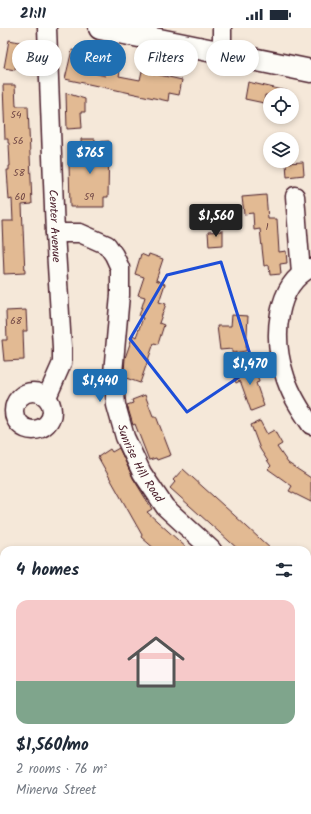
<!DOCTYPE html>
<meta charset="utf-8">
<style>
body{margin:0;font-family:Kalam,sans-serif;background:#f2f2f3;color:#1f2937;height:100vh;display:flex;flex-direction:column;font-size:15px;white-space:nowrap}
*{box-sizing:border-box;margin:0}
p{font-size:13px;color:#747a83}
.icon{flex:none;width:22px;height:22px;fill:none;stroke:currentColor;stroke-width:2;stroke-linecap:round;stroke-linejoin:round}
.map{position:relative;flex:1;overflow:hidden}
.side{position:absolute;left:0px;top:518px;width:311px;height:268px;display:flex;flex-direction:column;background:#fff;border-radius:12px 12px 0 0;box-shadow:0 2px 6px #0003}
.side>*{flex:none}
.guide{position:absolute;left:12px;top:12px;width:287px;height:36px;display:flex;gap:8px}
.fabs{position:absolute;left:263px;top:60px;display:grid;gap:8px}
.fabs a{display:grid;place-items:center;width:36px;height:36px;border-radius:50%;background:#fff;box-shadow:0 2px 6px #0003;font-size:20px}
.price{position:absolute;translate:-50% -34px;padding:0 9px;border-radius:4px;background:#1f6fb2;color:#fff;font-size:13px;line-height:26px;filter:drop-shadow(0 1px 2px #0008)}
.price::after{content:'';position:absolute;left:50%;top:24px;width:12px;height:9px;margin-left:-6px;background:inherit;clip-path:polygon(0 0,100% 0,50% 100%)}
.price.active{background:#222;color:#fff}
ul{padding:0;list-style:none}
li{display:grid;align-content:center;gap:8px;height:212px;padding:0 16px}
li span{display:grid;place-items:center;height:124px;border-radius:12px;color:#555}
li>.icon{margin-inline-start:auto}
span .icon{width:72px;height:72px;fill:#fffc;stroke-width:1}
li b{font-size:17px}
h2{display:flex;justify-content:space-between;align-items:center;height:48px;padding:0 16px;font-size:17px}
.chip{padding:0 14px;border-radius:18px;background:#fff;box-shadow:0 2px 6px #0003;font-size:14px;line-height:36px}
.chip.active{background:#1f6fb2;color:#fff}
.status{display:flex;justify-content:space-between;align-items:center;height:28px;padding:0 20px;background:#fff;direction:ltr}
.status svg{height:11px;fill:currentColor}
.map>svg:first-child{display:block}
.built{fill:#efdac4}
.building{fill:#e2ba93;stroke:#4a1f2b}
.lines{fill:none;stroke-linecap:round;stroke-linejoin:round}
.minor-casing{stroke:#4a1f2b;stroke-width:21}
.major-casing{stroke:#4a1f2b;stroke-width:25}
.minor{stroke:#fdfcf7;stroke-width:18}
.major{stroke:#fdfcf7;stroke-width:22}
.marked{fill:none;stroke:#1d4ed8;stroke-width:3;stroke-linejoin:round}
.labels{text-anchor:middle;dominant-baseline:central;stroke-width:3;stroke-linejoin:round;paint-order:stroke}
.number-label{font-size:10px;fill:#704645}
.street-label{font-size:12px;fill:#4a1f2b;stroke:#fdfcf7}
</style>
<div class="status"><b>21:11</b><svg viewBox="0 0 49 12"><path d="M0 12V9h3v3zM5 12V6h3v6zM10 12V3h3v9zM15 12V0h3v12zM26 1h20v11H26zM47 4h2v5h-2z"/></svg></div>
<div class="map">
<svg width="311" height="786" viewBox="0 0 311 786">
<rect width="100%" height="100%" fill="#f5e8d9"/>
<filter id="ink" filterUnits="userSpaceOnUse"><feTurbulence type="fractalNoise" baseFrequency=".025" numOctaves="2"/><feDisplacementMap in="SourceGraphic" scale="8" xChannelSelector="R" yChannelSelector="G"/><feConvolveMatrix kernelMatrix="1 2 1 2 8 2 1 2 1" color-interpolation-filters="sRGB"/></filter>
<g filter="url(#ink)">
<polygon class="built" points="307,759 311,764 311,786 7,786 11,782 307,782"/>
<g class="building">
<polygon points="9,12 25,15 22,37 16,35 15,42 4,40"/>
<polygon points="72,22 88,26 86,43 105,48 108,36 121,39 119,48 140,52 142,43 182,52 179,67 169,65 168,73 65,51"/>
<polygon points="248,54 287,63 287,67 265,67 264,75 245,71"/>
<polygon points="3,57 15,57 16,78 28,78 32,176 22,177 25,245 4,246 2,193 13,193 12,171 9,172 7,142 9,142 9,138 10,138 9,115 8,115 8,111 5,111"/>
<polygon points="66,65 85,71 85,84 81,84 82,100 67,101"/>
<polygon points="81,111 95,111 95,114 109,113 108,169 104,169 104,179 70,179 69,135 82,134"/>
<polygon points="303,134 304,147 287,149 286,135"/>
<polygon points="266,167 268,191 277,191 279,224 286,223 287,235 280,236 281,246 270,247 269,237 264,238 260,201 254,202 253,185 244,186 242,169"/>
<polygon points="223,203 223,217 209,218 208,204"/>
<polygon points="141,226 148,229 149,226 163,231 156,252 165,256 159,274 166,276 159,295 164,297 158,316 154,315 140,355 126,350 127,347 124,345 125,330 133,307 136,309 143,290 139,288 145,269 138,267 144,249 135,246"/>
<polygon points="26,282 27,303 23,303 24,332 4,333 2,312 7,312 6,283"/>
<polygon points="232,287 248,288 246,323 232,325 232,321 220,322 217,298 231,298"/>
<polygon points="255,337 259,354 256,355 264,378 251,383 241,355 240,353 236,355 232,345"/>
<polygon points="145,367 153,388 156,388 171,427 157,432 156,430 149,432 135,396 133,397 127,377 133,375 132,372"/>
<polygon points="260,393 267,406 274,402 282,416 277,419 288,435 311,450 311,474 289,463 292,458 268,441 271,438 260,421 251,397"/>
<polygon points="119,420 133,450 152,481 147,484 189,522 156,522 141,509 142,507 98,429 110,421 112,424"/>
<polygon points="183,441 234,487 272,522 239,522 170,460 175,454 173,452"/>
</g>
<g class="lines">
<g class="minor-casing">
<g id="minor">
<path id="s1" d="M47 0 55 205 62 319V335L47 369"/>
<polyline points="222,24 222,0"/>
<polyline points="295,168 301,245"/>
<path id="s2" d="M55 205H80L107 217 114 227 120 240V267L113 345 116 377 125 409 142 445 165 479 212 522"/>
<path d="M311 240C275 257 273 311 284 345 289 364 300 381 311 397"/>
<circle cx="33" cy="383" r="19"/>
<polyline points="307,592 311,594"/>
<polyline points="0,641 4,638"/>
</g>
</g>
<g class="major-casing">
<polyline id="major" points="100,0 311,43"/>
</g>
<use href="#minor" class="minor"/>
<use href="#major" class="major"/>
</g>
</g>
<path class="marked" d="M221 234 254 339 187 384 130 311 167 247Z"/>
<g class="labels">
<g class="number-label">
<text x="16" y="87">54</text>
<text x="18" y="113">56</text>
<text x="19" y="145">58</text>
<text x="20" y="169">60</text>
<text x="89" y="169">59</text>
<text x="267" y="199">1</text>
<text x="16" y="293">68</text>
</g>
<g class="street-label">
<text stroke="none"><textPath href="#s1" startOffset="198">Center Avenue</textPath></text>
<text stroke="none"><textPath href="#s2" startOffset="282">Sunrise Hill Road</textPath></text>
</g>
</g>
</svg>
<div class="fabs">
<a><svg class="icon" aria-label="locate" viewBox="0 0 24 24"><circle cx="12" cy="12" r="6"/><path d="M12 2v4M12 18v4M2 12h4M18 12h4"/></svg></a>
<a><svg class="icon" aria-label="layers" viewBox="0 0 24 24"><path d="M12 4l9 5-9 5-9-5zM3 14l9 5 9-5"/></svg></a>
</div>
<b class="price" style="left:90px;top:147px">$765</b>
<b class="price active" style="left:216px;top:210px">$1,560</b>
<b class="price" style="left:250px;top:358px">$1,470</b>
<b class="price" style="left:100px;top:375px">$1,440</b>
<div class="guide">
<a class="chip">Buy</a>
<a class="chip active">Rent</a>
<a class="chip">Filters</a>
<a class="chip">New</a>
</div>
<section class="side">
<h2>4 homes<svg class="icon" aria-label="filters" viewBox="0 0 24 24"><path d="M4 7h16M4 17h16"/><circle cx="9" cy="7" r="2"/><circle cx="15" cy="17" r="2"/></svg></h2>
<ul>
<li><span style="background:linear-gradient(#f6c9c9 65%,#7fa58c 0)"><svg class="icon" aria-label="home" viewBox="0 0 24 24"><path d="M3 11l9-7 9 7M6 9v11h12V9"/></svg></span><div><b>$1,560/mo</b><p>2 rooms · 76 m²</p><p>Minerva Street</p></div></li>
</ul>
</section>
</div>
